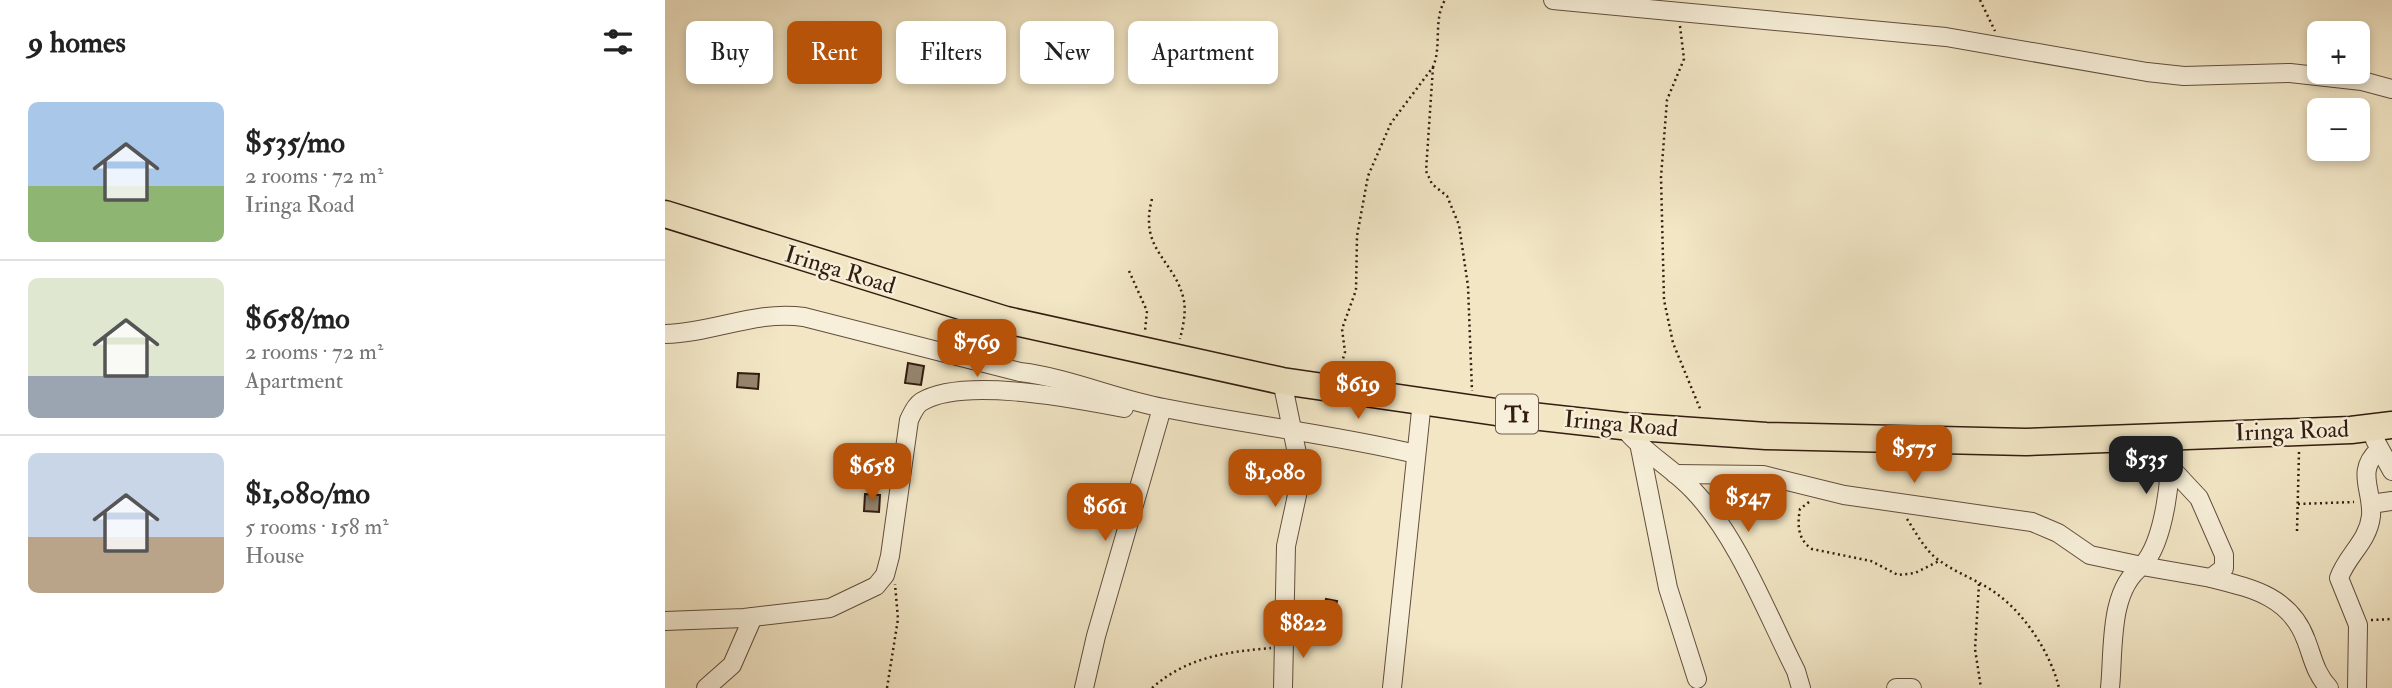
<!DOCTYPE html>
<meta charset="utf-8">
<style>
body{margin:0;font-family:"IM FELL Double Pica",serif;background:#f6f6f6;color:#222;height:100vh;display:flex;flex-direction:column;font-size:26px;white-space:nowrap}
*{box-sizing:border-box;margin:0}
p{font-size:23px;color:#767676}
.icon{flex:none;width:38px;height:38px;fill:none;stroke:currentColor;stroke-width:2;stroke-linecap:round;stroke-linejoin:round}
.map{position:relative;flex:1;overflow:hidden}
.panel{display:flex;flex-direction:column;background:#fff;width:665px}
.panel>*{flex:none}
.banner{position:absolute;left:21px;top:21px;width:665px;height:63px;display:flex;gap:14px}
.controls{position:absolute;left:1642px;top:21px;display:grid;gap:14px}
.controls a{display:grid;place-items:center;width:63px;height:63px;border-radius:10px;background:#fff;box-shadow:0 4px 10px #0003;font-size:35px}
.price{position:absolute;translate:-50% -60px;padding:0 16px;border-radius:14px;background:#b45309;color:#fff;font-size:23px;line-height:46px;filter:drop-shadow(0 2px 4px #0008)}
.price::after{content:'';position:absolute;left:50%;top:42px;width:21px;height:16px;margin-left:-10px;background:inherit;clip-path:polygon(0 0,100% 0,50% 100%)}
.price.on{background:#222;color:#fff}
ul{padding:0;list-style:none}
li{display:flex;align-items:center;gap:21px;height:175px;padding:0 28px}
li+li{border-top:2px solid #e0e0e0}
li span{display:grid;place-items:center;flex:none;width:196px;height:140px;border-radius:10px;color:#555}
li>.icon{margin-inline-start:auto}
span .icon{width:84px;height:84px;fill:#fffc;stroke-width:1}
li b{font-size:30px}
h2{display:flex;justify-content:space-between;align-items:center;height:84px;padding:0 28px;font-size:30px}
.tag{padding:0 24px;border-radius:10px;background:#fff;box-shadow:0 4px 10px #0003;font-size:24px;line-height:63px}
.tag.on{background:#b45309;color:#fff}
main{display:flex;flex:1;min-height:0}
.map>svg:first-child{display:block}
.building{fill:#96856e;stroke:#331c10;stroke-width:2}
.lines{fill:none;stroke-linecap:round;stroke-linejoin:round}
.minor-casing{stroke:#634e3d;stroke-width:20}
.highway-casing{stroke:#331c10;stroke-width:29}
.path{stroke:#331c10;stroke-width:2.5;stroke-dasharray:2 3.5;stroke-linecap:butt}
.minor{stroke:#f7efd9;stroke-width:18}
.highway{stroke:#f2e6c5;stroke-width:26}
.labels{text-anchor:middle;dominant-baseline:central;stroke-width:5;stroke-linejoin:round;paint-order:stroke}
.shield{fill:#f7efd9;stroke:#6e5b4c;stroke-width:2}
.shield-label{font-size:23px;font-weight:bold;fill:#331c10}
.street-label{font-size:24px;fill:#331c10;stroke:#f7efd9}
</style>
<main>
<section class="panel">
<h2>9 homes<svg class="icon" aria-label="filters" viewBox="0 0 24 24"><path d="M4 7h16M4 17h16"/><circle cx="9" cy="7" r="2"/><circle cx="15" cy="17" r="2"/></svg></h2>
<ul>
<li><span style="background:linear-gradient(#a9c7e8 60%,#8fb573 0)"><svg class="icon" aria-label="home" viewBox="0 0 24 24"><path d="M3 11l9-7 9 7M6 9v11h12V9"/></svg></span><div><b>$535/mo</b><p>2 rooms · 72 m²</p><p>Iringa Road</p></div></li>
<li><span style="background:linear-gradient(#dfe7d0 70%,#9aa5b1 0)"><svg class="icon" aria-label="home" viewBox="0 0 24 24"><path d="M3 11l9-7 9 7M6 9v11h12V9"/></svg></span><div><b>$658/mo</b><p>2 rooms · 72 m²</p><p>Apartment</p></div></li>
<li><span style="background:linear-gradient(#c9d6e8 60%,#b9a48a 0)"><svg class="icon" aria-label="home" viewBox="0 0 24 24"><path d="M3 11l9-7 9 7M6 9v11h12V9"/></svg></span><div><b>$1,080/mo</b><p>5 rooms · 158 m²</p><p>House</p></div></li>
</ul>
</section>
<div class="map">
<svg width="1727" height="688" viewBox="0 0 1727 688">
<rect width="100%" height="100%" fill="#f2e6c5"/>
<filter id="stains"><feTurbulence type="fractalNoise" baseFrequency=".00286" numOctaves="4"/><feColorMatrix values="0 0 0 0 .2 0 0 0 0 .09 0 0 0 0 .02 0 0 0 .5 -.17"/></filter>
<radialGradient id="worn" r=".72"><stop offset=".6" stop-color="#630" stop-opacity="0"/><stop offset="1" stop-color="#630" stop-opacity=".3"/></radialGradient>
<g class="building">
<polygon points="243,363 259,366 256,385 240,383"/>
<polygon points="73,373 94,374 93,389 72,387"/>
<polygon points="200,494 215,495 214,512 199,511"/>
<polygon points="661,599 672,601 668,619 649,614 653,602 660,604"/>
</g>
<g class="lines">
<g class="minor-casing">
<g id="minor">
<polyline points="888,0 1281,37 1482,72 1519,76 1625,73 1697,81 1727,89"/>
<path d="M0 334C48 333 91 310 139 317L355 372C405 378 450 399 499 408 583 425 668 434 751 454"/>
<polyline points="617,381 634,463 634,486 621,546 618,688"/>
<path d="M957 426C980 454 1005 466 1028 490 1073 537 1102 614 1131 671L1136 688"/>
<polyline points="1710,440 1727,471"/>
<polyline points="975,448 1003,588 1032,679"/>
<path d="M1010 474 1098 475 1179 495 1367 522 1393 533 1425 555 1477 566C1501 540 1507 471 1505 436"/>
<polyline points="1706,504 1727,501"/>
<path d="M1546 578C1586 588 1625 596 1641 640 1648 658 1650 673 1664 688"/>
<path d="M0 621 79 618 165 608 211 586 220 575 225 556 244 420C247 414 250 406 256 402 298 376 411 399 459 408"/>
<polyline points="41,688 67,665 88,617"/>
<polyline points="419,688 431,636 497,408"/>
<polyline points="727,688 757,401"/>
<polyline points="1231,688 1247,688"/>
<path d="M1445 688C1449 650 1443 591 1477 566L1546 578 1559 568V555L1534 498 1506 468"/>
<path d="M1692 688 1693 625 1674 578C1682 555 1703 542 1706 516 1708 490 1690 471 1714 450"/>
</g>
</g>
<g class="highway-casing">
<polyline id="highway" points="0,214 341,320 617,381 831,412 957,426 1101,436 1361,442 1686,430 1727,425"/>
</g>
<g class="path">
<polyline points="1315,0 1330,31"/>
<polyline points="1015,26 1019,59 1002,100 996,177 999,300 1008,343 1036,411"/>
<polyline points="768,67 761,171 767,184 782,196 794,225 803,286 807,391"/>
<path d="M487 199C473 251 511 260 519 301 521 313 518 327 515 339"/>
<polyline points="464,271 482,311 480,331"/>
<path d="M675 369 680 352 677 329 691 290 692 236 703 176 726 123 768 67C777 46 768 20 780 0"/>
<path d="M1144 502 1135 509C1132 525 1133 540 1147 549L1206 561 1233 575 1250 573 1274 561"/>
<polyline points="1633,504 1689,502"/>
<path d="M1242 519C1252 534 1260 551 1275 561 1293 574 1315 581 1332 594 1360 614 1386 654 1394 688"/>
<polyline points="1632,531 1634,452"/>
<polyline points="1314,584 1310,649 1316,688"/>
<polyline points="1706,620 1727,619"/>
<polyline points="222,688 233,619 230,584"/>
<path d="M487 688C522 657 561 652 606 648"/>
</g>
<use href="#minor" class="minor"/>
<use href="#highway" class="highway"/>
</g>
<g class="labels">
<rect class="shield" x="831" y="394.5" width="42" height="39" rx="5"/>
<g class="shield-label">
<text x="852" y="414">T1</text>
</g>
<g class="street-label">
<text transform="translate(175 270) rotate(17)">Iringa Road</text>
<text transform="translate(956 424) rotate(5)">Iringa Road</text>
<text transform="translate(1627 431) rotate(-2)">Iringa Road</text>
</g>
</g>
<rect width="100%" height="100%" filter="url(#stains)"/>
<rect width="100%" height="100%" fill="url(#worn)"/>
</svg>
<div class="controls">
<a>+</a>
<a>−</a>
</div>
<b class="price" style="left:312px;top:379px">$769</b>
<b class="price" style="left:693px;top:421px">$619</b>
<b class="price" style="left:1249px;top:485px">$575</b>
<b class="price on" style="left:1481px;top:496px">$535</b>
<b class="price" style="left:207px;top:503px">$658</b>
<b class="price" style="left:610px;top:509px">$1,080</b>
<b class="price" style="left:1083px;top:534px">$547</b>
<b class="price" style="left:440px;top:543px">$661</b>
<b class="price" style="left:638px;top:660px">$822</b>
<div class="banner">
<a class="tag">Buy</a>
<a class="tag on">Rent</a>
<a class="tag">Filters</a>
<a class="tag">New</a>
<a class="tag">Apartment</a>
</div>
</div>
</main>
